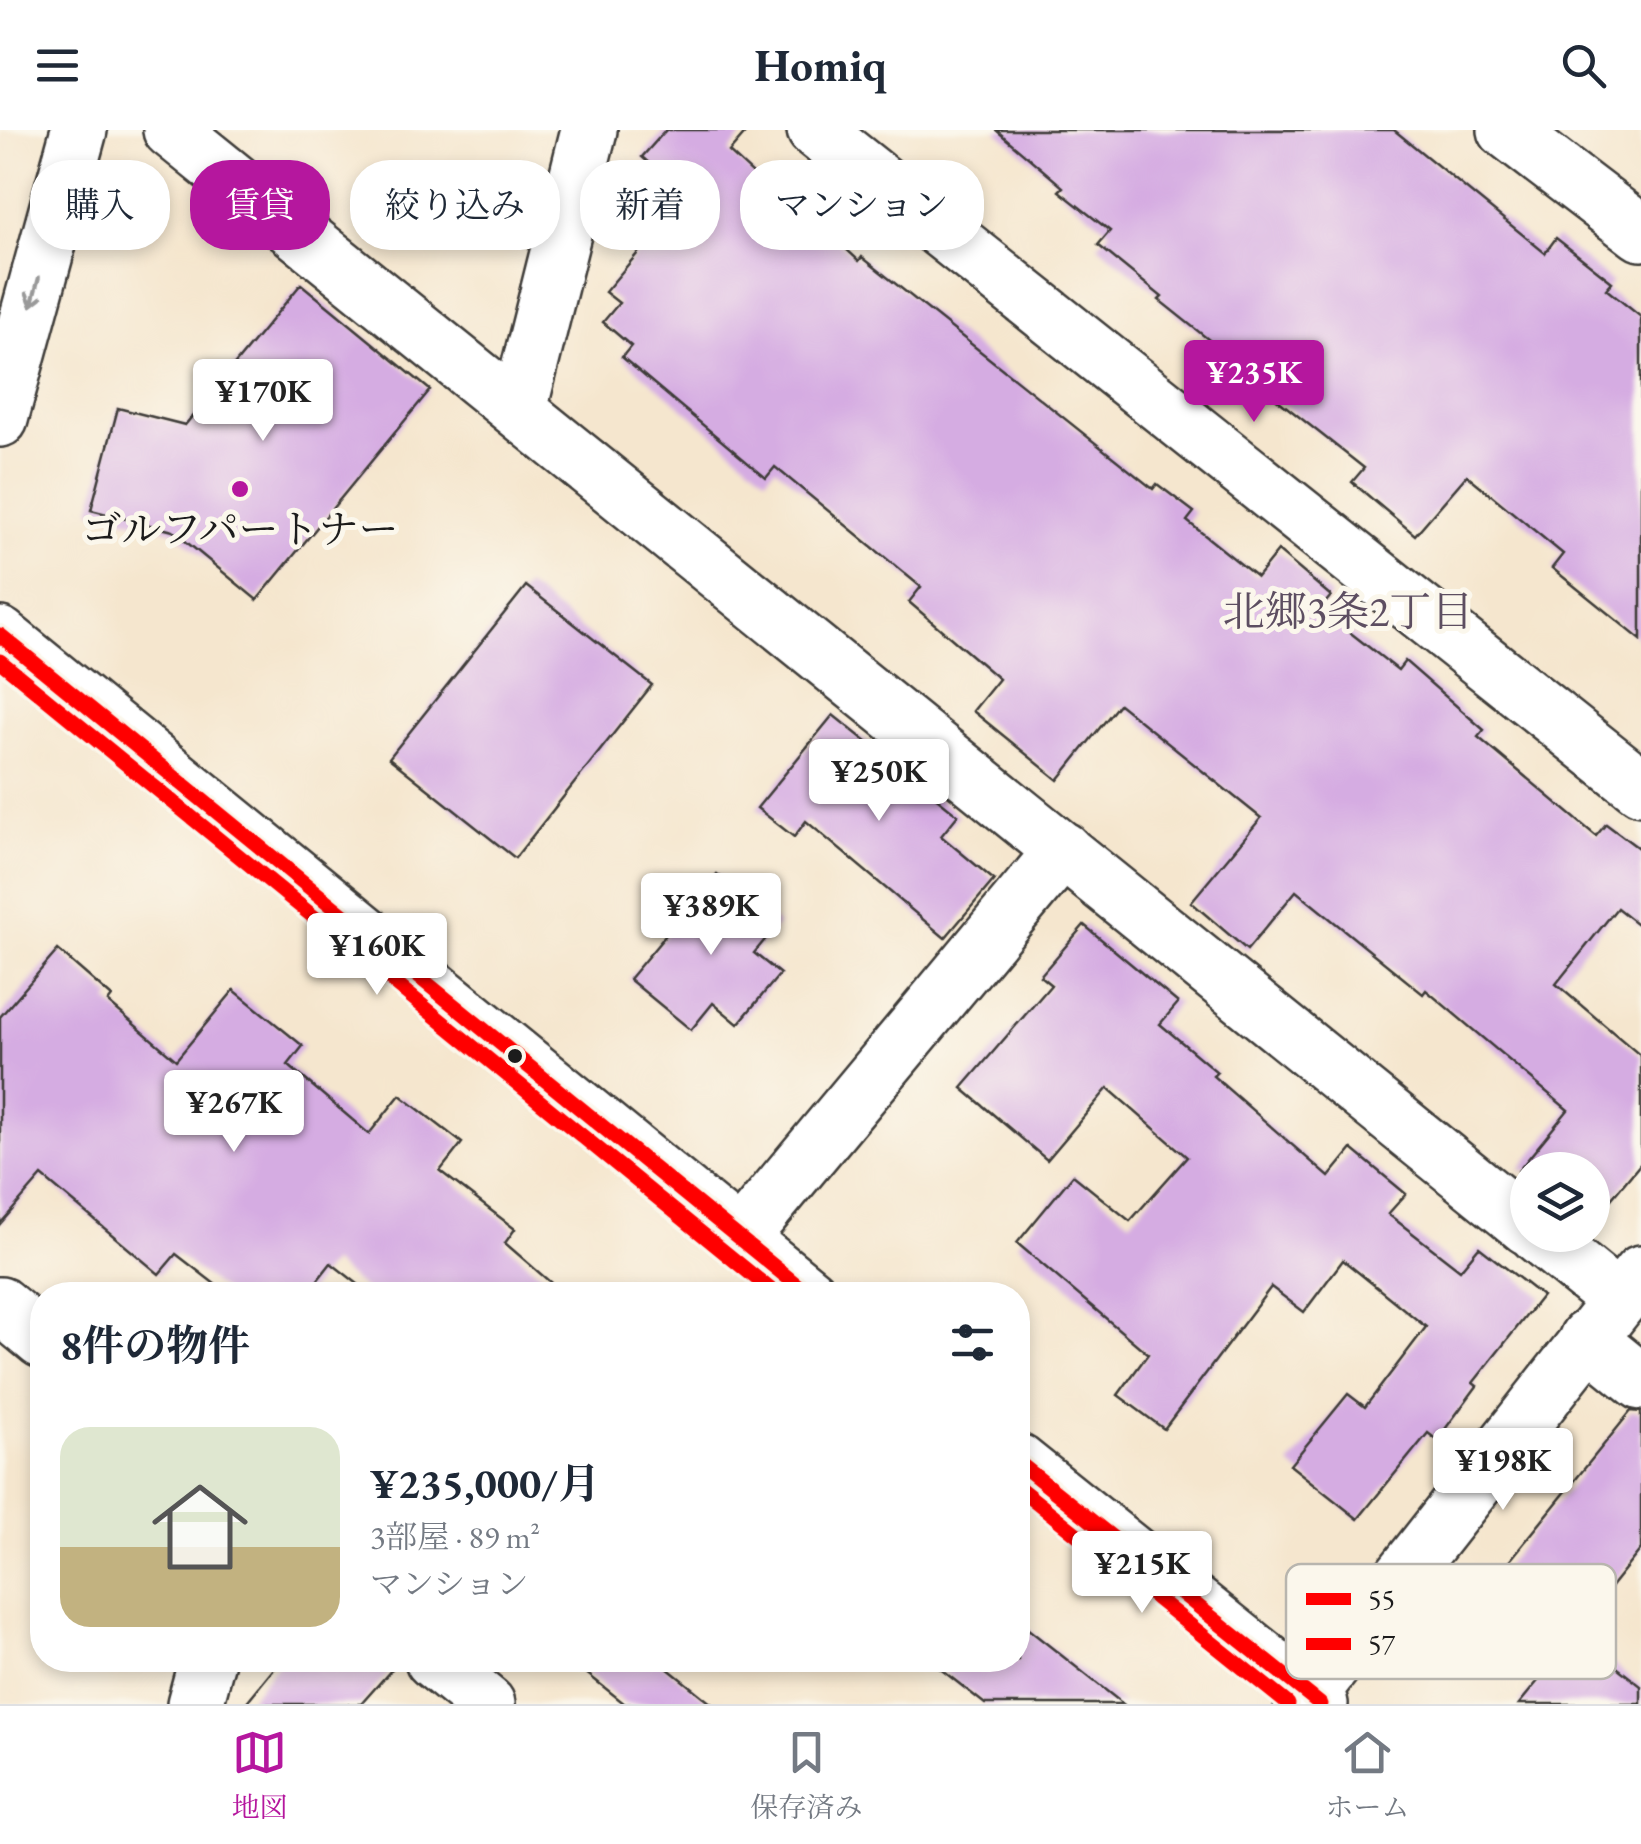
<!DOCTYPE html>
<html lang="ja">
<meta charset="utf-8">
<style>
body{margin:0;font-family:"EB Garamond","Noto Serif JP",serif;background:#f2f2f3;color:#1f2937;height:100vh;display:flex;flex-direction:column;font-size:38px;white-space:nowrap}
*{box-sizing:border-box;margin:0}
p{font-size:32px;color:#747a83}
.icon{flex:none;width:55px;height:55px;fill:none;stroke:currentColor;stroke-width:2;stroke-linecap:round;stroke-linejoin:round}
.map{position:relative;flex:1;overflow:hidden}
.panel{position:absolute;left:30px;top:1152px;width:1000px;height:390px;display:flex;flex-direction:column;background:#fff;border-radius:40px;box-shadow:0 5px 15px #0003}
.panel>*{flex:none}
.top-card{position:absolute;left:30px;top:30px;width:1000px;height:90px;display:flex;gap:20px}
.buttons{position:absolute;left:1510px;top:1022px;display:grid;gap:20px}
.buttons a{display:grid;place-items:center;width:100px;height:100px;border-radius:50%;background:#fff;box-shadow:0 5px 15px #0003;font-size:50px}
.price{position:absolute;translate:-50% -85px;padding:0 22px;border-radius:10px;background:#fff;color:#222;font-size:32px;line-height:65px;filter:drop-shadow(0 2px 5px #0008)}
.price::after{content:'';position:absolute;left:50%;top:60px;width:30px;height:22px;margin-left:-15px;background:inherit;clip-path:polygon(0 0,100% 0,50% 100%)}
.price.current{background:#b5179e;color:#fff}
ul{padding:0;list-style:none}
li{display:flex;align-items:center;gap:30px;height:250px;padding:0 30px}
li+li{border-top:2px solid #e0e1e3}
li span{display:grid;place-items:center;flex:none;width:280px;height:200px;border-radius:30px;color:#555}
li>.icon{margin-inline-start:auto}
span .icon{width:120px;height:120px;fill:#fffc;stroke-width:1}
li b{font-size:42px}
h2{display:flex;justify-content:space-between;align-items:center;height:120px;padding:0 30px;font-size:42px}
.tag{padding:0 35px;border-radius:40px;background:#fff;box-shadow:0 5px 15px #0003;font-size:35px;line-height:90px}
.tag.current{background:#b5179e;color:#fff}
header{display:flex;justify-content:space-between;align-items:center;height:130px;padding:0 30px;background:#fff;font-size:45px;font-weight:700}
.menu{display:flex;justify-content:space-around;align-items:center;height:140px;border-top:2px solid #e0e1e3;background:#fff;font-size:28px;color:#747a83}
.menu a{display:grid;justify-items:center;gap:5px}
.menu .current{color:#b5179e}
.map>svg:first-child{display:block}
.building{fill:#d5ace2}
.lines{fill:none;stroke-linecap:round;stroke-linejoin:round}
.street-casing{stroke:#3d3a37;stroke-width:60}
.secondary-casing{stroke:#3d3a37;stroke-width:60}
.primary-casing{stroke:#3d3a37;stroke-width:60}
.street{stroke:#fff;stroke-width:55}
.secondary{stroke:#fff;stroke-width:55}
.primary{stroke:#fff;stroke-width:55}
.bus-1-casing{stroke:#fbf7ec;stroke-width:22}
.bus-2-casing{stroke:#fbf7ec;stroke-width:22}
.bus-1{stroke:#f00;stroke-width:15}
.bus-2{stroke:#f00;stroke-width:15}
.oneway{stroke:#999}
.poi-dot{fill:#b5179e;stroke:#fbf7ec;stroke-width:4}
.bus-dot{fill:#1c1c1c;stroke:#fbf7ec;stroke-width:4}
.labels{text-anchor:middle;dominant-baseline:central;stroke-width:10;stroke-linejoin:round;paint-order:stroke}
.poi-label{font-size:40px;fill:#1c1c1c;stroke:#fbf7ec}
.neighbourhood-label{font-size:42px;fill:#5d4e61;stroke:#fbf7ec}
.key{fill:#fbf7ec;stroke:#b8b5ae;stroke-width:2.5}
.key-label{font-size:28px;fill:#1c1c1c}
</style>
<header><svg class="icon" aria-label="menu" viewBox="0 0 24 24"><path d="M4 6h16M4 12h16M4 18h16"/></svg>Homiq<svg class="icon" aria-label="search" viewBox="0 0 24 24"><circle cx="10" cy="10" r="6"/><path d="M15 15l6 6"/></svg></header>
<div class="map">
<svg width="1641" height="1574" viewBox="0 0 1641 1574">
<rect width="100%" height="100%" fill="#fbf7ec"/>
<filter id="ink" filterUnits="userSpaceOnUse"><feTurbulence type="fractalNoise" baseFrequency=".01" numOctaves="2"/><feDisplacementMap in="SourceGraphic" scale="20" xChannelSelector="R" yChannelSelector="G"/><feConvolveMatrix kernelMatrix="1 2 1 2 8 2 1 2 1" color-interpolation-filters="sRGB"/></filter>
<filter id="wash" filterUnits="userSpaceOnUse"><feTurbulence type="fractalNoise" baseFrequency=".0048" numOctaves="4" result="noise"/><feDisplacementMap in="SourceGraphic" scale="40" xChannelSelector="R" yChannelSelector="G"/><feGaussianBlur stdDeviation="2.25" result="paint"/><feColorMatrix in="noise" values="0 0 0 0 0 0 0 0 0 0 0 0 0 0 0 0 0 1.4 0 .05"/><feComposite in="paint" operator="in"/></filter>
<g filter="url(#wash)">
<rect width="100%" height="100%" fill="#f5e6ce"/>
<g id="blocks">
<g class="building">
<polygon points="666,0 748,0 729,22 800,87 805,81 859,131 862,127 1153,359 1157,354 1194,382 1187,391 1257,447 1278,421 1331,466 1320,479 1398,540 1405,531 1484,600 1478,607 1596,706 1606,694 1641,720 1641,797 1617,778 1556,854 1641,926 1641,1033 1592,1092 1592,1040 1519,1040 1568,980 1426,860 1423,864 1296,761 1247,820 1191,772 1261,688 1119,574 1058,650 973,581 999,549 909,472 921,457 775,337 766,348 622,227 631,216 603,192 619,173 605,162 686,66 642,27"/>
<polygon points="996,0 1394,0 1545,123 1556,108 1612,152 1606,159 1641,187 1641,510 1552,438 1563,424 1467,345 1415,405 1352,352 1364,338 1250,248 1253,245 1159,170 1162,167 1098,115 1110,101 1059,61 1063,57"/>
<polygon points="301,154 430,260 257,470 173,401 91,380 118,278 185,295"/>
<polygon points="526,456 652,555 515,728 389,628"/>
<polygon points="833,585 958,685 941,706 994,750 945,808 806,691 794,707 757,678"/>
<polygon points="717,744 778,794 754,823 780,844 738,894 713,873 691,900 629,849"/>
<polygon points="1084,795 1178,873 1160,894 1217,942 1213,946 1329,1047 1352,1019 1406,1064 1388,1084 1460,1140 1479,1117 1542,1166 1473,1253 1477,1256 1437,1310 1428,1303 1358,1389 1290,1335 1348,1264 1365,1277 1426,1197 1343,1130 1304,1182 1271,1157 1164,1299 1118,1265 1148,1224 1017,1113 1073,1045 1130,1091 1187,1027 1108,958 1047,1030 962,958 1051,855 1040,846"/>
<polygon points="58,820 112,867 108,872 176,930 234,860 303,916 288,935 369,1004 400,965 462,1013 440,1041 515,1099 505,1113 565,1165 372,1165 331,1133 306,1165 229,1165 176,1124 159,1144 42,1046 0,1094 0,887"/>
<polygon points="1631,1281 1641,1282 1641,1419 1577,1499 1503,1439"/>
<polygon points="1018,1491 1123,1574 985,1574 929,1530 1018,1530"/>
<polygon points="1576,1505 1641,1556 1641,1574 1519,1574"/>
<polygon points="281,1530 400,1530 361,1574 245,1574"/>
<polygon points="570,1530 657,1530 712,1574 625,1574"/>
</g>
</g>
</g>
<g filter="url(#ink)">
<use href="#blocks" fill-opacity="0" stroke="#3d3a37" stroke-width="2.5"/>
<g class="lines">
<g class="street-casing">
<g id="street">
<polyline points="171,0 1528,1097"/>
<polyline points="815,0 1641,657"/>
<polyline points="1506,0 1641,103"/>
<polyline points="519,279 589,0"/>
<polyline points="1538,1105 1619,1171"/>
<polyline points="739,1109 1063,720"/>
<polyline points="0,1175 42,1210"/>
<polyline points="1587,1208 1641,1252"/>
<polyline points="433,1530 487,1574"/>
<polyline points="195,1574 207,1530"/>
<polyline points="1302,1574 1641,1143"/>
</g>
</g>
<g class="secondary-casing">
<g id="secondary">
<polyline points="0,505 809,1165"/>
<polyline points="1018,1332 1320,1574"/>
</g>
</g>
<g class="primary-casing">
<polyline id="primary" points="0,289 79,0"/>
</g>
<use href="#street" class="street"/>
<use href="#secondary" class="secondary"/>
<use href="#primary" class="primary"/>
<g class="bus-1-casing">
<g id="bus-1">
<polyline points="0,505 809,1165"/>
<polyline points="1018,1332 1320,1574"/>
</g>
</g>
<g class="bus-2-casing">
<g id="bus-2">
<polyline points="0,531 777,1165"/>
<polyline points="1018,1357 1288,1574"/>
</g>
</g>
<use href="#bus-1" class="bus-1"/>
<use href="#bus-2" class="bus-2"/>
</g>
<defs><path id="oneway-shaft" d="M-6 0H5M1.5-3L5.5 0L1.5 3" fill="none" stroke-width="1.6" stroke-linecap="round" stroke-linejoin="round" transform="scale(2.5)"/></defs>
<use class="oneway" href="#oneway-shaft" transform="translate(35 162) rotate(105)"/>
</g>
<circle class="poi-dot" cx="240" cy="359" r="10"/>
<circle class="bus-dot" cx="515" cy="926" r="9"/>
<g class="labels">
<g class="poi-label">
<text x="240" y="399">ゴルフパートナー</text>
</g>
<g class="neighbourhood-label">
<text x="1348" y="481">北郷3条2丁目</text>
</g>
</g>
<rect x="1286" y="1434" width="330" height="115" rx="15" class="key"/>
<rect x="1306" y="1463" width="45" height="12" fill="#f00"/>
<rect x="1306" y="1508" width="45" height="12" fill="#f00"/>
<g class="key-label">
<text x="1368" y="1479">55</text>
<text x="1368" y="1524">57</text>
</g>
</svg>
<div class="buttons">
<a><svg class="icon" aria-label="layers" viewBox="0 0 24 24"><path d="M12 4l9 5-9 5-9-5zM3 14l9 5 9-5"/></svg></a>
</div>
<b class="price current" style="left:1254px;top:295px">¥235K</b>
<b class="price" style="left:263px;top:314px">¥170K</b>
<b class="price" style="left:879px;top:694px">¥250K</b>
<b class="price" style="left:711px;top:828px">¥389K</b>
<b class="price" style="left:377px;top:868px">¥160K</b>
<b class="price" style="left:234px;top:1025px">¥267K</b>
<b class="price" style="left:1503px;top:1383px">¥198K</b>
<b class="price" style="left:1142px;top:1486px">¥215K</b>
<div class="top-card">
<a class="tag">購入</a>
<a class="tag current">賃貸</a>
<a class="tag">絞り込み</a>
<a class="tag">新着</a>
<a class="tag">マンション</a>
</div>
<section class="panel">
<h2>8件の物件<svg class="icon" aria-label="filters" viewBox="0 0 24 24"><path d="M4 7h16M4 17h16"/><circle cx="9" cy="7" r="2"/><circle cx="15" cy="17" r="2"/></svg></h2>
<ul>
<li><span style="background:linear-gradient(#dfe7d0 60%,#c2b280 0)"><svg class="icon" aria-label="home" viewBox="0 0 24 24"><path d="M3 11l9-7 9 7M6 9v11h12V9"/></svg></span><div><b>¥235,000/月</b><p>3部屋 · 89 m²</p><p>マンション</p></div></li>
</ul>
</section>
</div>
<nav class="menu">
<a class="current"><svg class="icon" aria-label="map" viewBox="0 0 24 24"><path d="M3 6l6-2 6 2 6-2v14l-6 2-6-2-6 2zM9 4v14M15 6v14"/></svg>地図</a>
<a><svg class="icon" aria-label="saved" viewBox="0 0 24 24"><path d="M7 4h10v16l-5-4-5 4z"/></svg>保存済み</a>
<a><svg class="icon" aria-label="home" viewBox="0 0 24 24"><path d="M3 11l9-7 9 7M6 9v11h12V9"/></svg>ホーム</a>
</nav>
